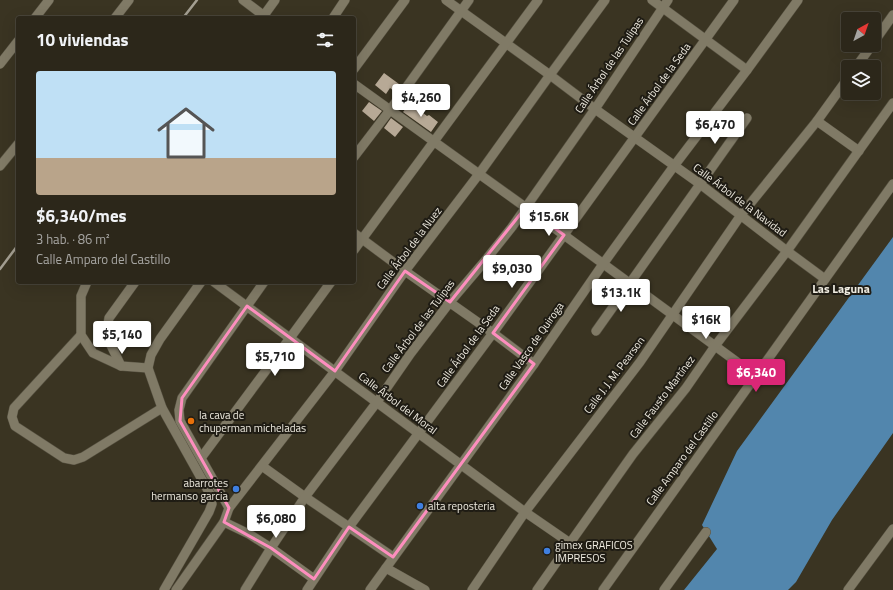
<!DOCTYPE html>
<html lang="es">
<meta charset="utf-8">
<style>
body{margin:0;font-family:"Titillium Web",sans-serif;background:#342f23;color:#f1f3f6;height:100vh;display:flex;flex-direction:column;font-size:15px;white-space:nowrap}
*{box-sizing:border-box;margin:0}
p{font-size:13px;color:#a6a5a2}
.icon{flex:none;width:22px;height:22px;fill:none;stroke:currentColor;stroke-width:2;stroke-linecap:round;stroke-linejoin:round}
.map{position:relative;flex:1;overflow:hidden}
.drawer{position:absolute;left:16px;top:16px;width:340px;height:268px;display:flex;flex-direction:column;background:#2c271a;border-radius:4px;box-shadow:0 4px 16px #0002,0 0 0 1px #484439}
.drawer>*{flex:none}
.needle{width:26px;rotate:40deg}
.controls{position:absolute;left:841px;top:12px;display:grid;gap:8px}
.controls a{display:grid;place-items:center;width:40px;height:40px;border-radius:4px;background:#2c271a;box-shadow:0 4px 16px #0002,0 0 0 1px #484439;font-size:20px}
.price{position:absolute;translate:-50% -34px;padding:0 9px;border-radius:4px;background:#fff;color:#222;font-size:13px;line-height:26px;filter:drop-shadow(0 1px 2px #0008)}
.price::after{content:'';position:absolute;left:50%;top:24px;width:12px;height:9px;margin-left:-6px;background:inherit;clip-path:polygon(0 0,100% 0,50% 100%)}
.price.on{background:#db2777;color:#fff}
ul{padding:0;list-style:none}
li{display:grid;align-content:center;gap:8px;height:212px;padding:0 20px}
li+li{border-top:1px solid #484439}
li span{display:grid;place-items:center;height:124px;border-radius:4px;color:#555}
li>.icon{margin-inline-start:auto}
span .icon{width:72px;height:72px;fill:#fffc;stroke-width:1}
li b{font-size:17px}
h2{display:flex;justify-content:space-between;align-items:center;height:48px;padding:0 20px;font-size:17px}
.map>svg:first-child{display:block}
.water{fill:#5286ad}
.building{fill:#b7a996}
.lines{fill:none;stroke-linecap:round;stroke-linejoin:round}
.minor-casing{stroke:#575242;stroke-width:10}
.minor{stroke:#807a66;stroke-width:9}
.rail{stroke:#a49f92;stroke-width:2.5}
.marked{fill:none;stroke:#fd8ebe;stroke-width:3;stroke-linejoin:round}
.food-dot{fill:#e8710a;stroke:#1f1c14;stroke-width:1.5}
.shop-dot{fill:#3f7fe0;stroke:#1f1c14;stroke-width:1.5}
.labels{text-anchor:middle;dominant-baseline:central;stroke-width:4;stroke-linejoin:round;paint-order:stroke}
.street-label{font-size:11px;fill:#f0ece1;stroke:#1f1c14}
.poi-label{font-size:11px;fill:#f0ece1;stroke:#1f1c14;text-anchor:start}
.neighbourhood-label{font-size:12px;font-weight:bold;fill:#f0ece1;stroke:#1f1c14}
</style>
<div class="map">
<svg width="893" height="590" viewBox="0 0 893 590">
<rect width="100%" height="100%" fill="#3a3422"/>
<polygon class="water" points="893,237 893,433 832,520 796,582 788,590 684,590 717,549 702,525 737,451"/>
<g class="building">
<polygon points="384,73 399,84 394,91 390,88 386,94 375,85"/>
<polygon points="369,102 382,111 374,121 362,111"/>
<polygon points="410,103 427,116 429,115 438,122 431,132 403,112"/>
<polygon points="391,118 403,127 395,137 384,128"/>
</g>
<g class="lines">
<g class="minor-casing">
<g id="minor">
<polyline points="243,0 267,18"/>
<polyline points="446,0 550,75 595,109 700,184 787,251 825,279"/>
<polyline points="652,0 747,70"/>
<polyline points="35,18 49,0"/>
<polyline points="115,18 129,0"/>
<polyline points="262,18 275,0"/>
<polyline points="333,18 345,0"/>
<polyline points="874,42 893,15"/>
<polyline points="0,64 18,41"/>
<polyline points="856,67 872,45"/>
<polyline points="354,69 405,0"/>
<polyline points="354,84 564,235 756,376"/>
<polyline points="817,121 859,151"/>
<polyline points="354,157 390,110 469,0"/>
<polyline points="0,166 18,144"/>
<polyline points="354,233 405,271 493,333 534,364"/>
<polyline points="354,250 538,0"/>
<polyline points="87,282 81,296 81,335 93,353 121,366 148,368"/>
<polyline points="214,282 525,512 570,543"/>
<polyline points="596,331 747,118"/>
<polyline points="81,335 14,408 12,417 15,426 64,458 74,460 83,457 162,408"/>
<polyline points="121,366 108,339 107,329 109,318 135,282"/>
<polyline points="201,458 290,338 331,282"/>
<polyline points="262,466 305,497 393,557"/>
<polyline points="229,508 335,371 405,271 479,174 550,75 605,0"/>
<polyline points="224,522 249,534 271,548 314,579"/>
<polyline points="386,568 425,590"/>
<polyline points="164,590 209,512 212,504 210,494 162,408 148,368 151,355 160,339 201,282"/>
<polyline points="176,590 224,522 229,508 180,421 179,410 182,398 264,282"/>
<polyline points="245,590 271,548 305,497 377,402 411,353 450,302 484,262 512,227 595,109 668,0"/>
<polyline points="307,590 349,527 493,333 734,0"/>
<polyline points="370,590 534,364 603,264 674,166 747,70 798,0"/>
<polyline points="472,590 525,512 640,362 741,215 817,121 848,78"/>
<polyline points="537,590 570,543 633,454 686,388 715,346 787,251 893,103"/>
<polyline points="603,590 893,184"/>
<polyline points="664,590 706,532"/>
<polyline points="848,590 893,529"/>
</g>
</g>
<use href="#minor" class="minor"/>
<g class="rail">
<polyline points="183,18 197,0"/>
<polyline points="0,269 18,245"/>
</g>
</g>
<path class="marked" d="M526 207 564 235 493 333 534 364 393 557 349 527 314 579 271 548 224 522 229 508 180 421 182 398 247 306 335 371 405 271 450 302Z"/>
<circle class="food-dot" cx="191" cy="421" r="4"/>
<g class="shop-dot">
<circle cx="236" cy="489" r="4"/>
<circle cx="420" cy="506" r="4"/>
<circle cx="547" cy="551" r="4"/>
</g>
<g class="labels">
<g class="street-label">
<text transform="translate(609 65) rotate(-56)">Calle Árbol de las Tulipas</text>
<text transform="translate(659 84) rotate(-54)">Calle Árbol de la Seda</text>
<text transform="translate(740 200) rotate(37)">Calle Árbol de la Navidad</text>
<text transform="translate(409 248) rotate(-53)">Calle Árbol de la Nuez</text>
<text transform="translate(418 326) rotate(-53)">Calle Árbol de las Tulipas</text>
<text transform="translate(468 346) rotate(-54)">Calle Árbol de la Seda</text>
<text transform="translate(531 346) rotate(-55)">Calle Vasco de Quiroga</text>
<text transform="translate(614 375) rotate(-53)">Calle J. J. M. Pearson</text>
<text transform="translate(662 397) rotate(-53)">Calle Fausto Martínez</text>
<text transform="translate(398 403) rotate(37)">Calle Árbol del Moral</text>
<text transform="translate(682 458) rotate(-54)">Calle Amparo del Castillo</text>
</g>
<g class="poi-label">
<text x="199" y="415">la cava de<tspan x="199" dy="13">chuperman micheladas</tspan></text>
<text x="228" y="483" text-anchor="end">abarrotes<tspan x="228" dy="13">hermanso garcia</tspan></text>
<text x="428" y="506">alta reposteria</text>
<text x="555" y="545">gimex GRAFICOS<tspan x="555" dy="13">IMPRESOS</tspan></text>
</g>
<g class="neighbourhood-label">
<text x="841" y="288">Las Laguna</text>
</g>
</g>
</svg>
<div class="controls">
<a><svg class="needle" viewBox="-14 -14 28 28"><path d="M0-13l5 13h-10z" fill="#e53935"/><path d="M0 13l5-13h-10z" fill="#a6a5a2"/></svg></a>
<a><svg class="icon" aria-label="layers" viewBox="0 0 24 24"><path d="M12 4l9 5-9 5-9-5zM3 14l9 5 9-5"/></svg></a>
</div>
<b class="price" style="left:421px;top:118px">$4,260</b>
<b class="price" style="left:715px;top:145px">$6,470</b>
<b class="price" style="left:549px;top:237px">$15.6K</b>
<b class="price" style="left:512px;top:289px">$9,030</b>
<b class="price" style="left:621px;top:313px">$13.1K</b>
<b class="price" style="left:706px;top:340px">$16K</b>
<b class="price" style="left:122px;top:355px">$5,140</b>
<b class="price" style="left:275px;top:377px">$5,710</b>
<b class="price on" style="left:756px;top:393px">$6,340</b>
<b class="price" style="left:276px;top:539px">$6,080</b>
<section class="drawer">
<h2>10 viviendas<svg class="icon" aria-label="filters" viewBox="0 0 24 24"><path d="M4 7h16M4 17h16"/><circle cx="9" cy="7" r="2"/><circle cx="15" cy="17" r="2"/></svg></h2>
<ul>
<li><span style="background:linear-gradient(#bfe0f5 70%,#b9a48a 0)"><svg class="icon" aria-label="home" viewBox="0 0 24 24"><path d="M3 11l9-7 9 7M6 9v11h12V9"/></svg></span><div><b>$6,340/mes</b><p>3 hab. · 86 m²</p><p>Calle Amparo del Castillo</p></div></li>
</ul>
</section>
</div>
